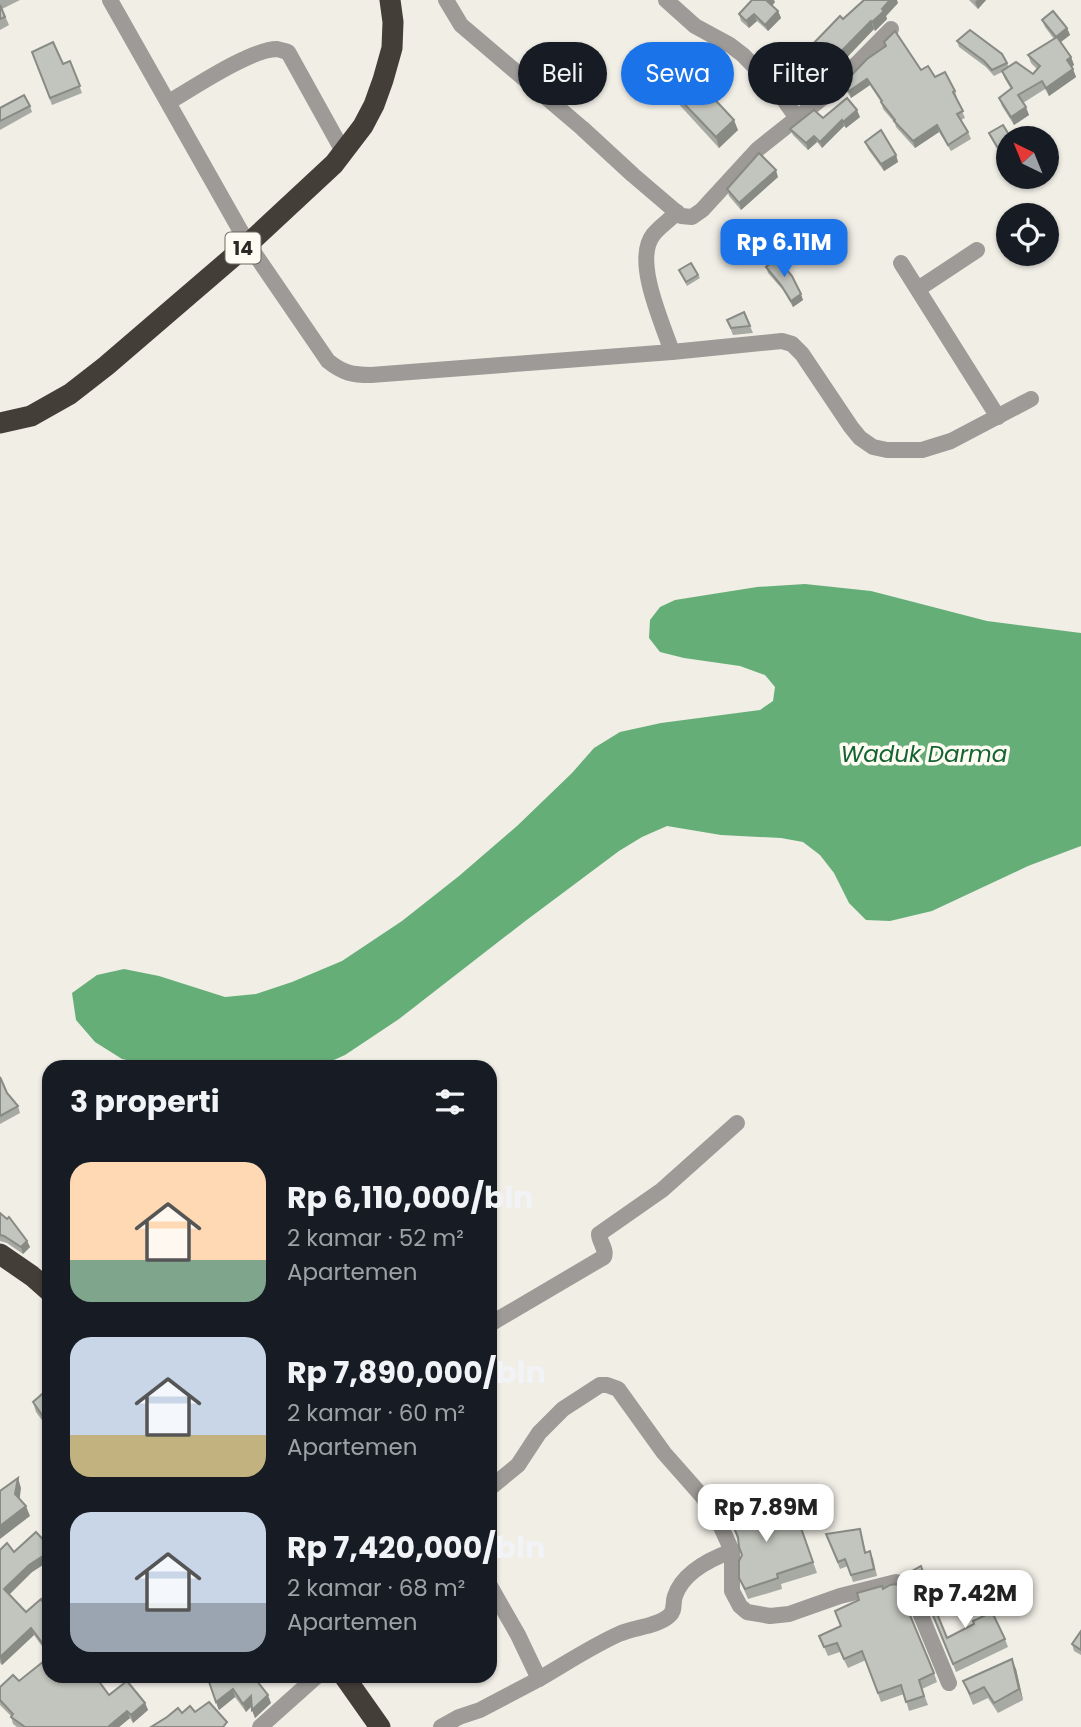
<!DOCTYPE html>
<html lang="id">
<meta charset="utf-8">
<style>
body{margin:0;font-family:Poppins,sans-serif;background:#242831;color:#f1f3f6;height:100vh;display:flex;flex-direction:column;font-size:26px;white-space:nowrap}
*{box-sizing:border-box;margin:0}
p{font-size:23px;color:#9ea1a6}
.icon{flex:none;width:38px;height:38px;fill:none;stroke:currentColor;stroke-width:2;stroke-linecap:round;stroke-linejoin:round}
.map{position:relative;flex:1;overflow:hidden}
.panel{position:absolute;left:42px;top:1060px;width:455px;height:623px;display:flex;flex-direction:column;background:#171b24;border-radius:21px;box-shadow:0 2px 5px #0004}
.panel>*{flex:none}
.top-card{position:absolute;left:518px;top:42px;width:457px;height:63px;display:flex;gap:14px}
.needle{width:46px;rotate:317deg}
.buttons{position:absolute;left:996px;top:126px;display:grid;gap:14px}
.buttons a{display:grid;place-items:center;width:63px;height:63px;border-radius:50%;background:#171b24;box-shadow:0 2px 5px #0004;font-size:35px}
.price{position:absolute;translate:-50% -60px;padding:0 16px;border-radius:14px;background:#fff;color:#222;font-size:23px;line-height:46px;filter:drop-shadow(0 2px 4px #0008)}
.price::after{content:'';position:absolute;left:50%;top:42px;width:21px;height:16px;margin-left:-10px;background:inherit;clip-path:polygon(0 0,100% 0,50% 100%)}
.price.selected{background:#1a73e8;color:#fff}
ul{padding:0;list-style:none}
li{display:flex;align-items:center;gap:21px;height:175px;padding:0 28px}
li span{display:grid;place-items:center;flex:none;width:196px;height:140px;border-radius:21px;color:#555}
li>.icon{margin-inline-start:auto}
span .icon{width:84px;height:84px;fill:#fffc;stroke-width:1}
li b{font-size:30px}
h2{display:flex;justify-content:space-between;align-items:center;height:84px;padding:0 28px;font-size:30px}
.chip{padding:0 24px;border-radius:32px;background:#171b24;box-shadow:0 2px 5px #0004;font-size:24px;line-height:63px}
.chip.selected{background:#1a73e8;color:#fff}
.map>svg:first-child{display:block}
.water{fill:#66ae78}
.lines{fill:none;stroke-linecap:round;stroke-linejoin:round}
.street{stroke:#9d9a97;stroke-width:16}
.highway{stroke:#443e39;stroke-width:21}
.wall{fill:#a7a9a3}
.shaded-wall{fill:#888a84}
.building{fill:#c2c5bd;stroke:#888a84;stroke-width:2}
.labels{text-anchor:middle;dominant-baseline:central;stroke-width:7;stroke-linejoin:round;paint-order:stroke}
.shield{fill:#fefbf2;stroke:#6a6863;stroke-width:2}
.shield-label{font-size:19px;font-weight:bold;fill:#2a2926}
.water-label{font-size:23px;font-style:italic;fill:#136432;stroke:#fefbf2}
</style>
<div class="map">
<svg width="1081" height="1727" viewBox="0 0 1081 1727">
<rect width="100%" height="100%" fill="#f0eee5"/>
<polygon class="water" points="805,584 871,591 987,621 1081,633 1081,846 1028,866 932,911 890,921 866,920 849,903 834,873 820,855 803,842 781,838 721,835 667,826 642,837 619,851 524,922 399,1019 345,1055 318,1067 165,1068 122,1059 95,1042 76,1020 72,993 97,975 124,969 159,976 225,997 256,994 292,982 342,961 402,921 459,876 517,826 572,773 594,748 620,732 661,723 760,710 773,701 775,687 765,675 740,666 684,658 660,652 649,638 650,620 660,607 675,600 757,587"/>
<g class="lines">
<g class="street">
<path d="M110 0 248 244 328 361C343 373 352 375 371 375L672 352 782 341 792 344 802 354 851 427 860 438 873 447 887 450H922L951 441 1031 399"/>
<polyline points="446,0 461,25 582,128 633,175 681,216 692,217 702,210 758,149 797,118 777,90 743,55 730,45 695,26 666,0"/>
<path d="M169 102C193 88 251 49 277 49 281 50 284 51 288 52L344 153"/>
<polyline points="797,118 825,96 891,29"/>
<polyline points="901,263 998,417"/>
<polyline points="918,289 977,250"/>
<path d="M672 352C663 324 633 261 653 235 659 227 670 220 677 212"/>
<path d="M490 1324 604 1257C607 1249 599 1242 599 1234L662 1190 737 1123"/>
<polyline points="490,1488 518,1465 539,1433 563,1409 600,1385 607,1385 618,1389 664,1453 702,1496 715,1514 732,1551"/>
<path d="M490 1586 518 1635 539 1679C565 1664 592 1646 619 1634 634 1627 656 1627 669 1616 676 1610 672 1604 675 1596 683 1572 710 1559 732 1551V1591L740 1606 747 1612 770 1616 789 1614 840 1596 896 1582 906 1584 911 1591 949 1683"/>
<polyline points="260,1727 317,1676"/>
<polyline points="441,1727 459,1717 480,1710 539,1679"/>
</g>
<g class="highway">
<polyline points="0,423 31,416 70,394 106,366 248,244 334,164 363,126 374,105 383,80 392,48 393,22 390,0"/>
<polyline points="0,1254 32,1276 49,1291"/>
<polyline points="344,1676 380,1727"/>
</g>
</g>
<g class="wall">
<polygon points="0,0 20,0 2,9 9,25 0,30"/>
<polygon points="969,0 986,0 978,9"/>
<polygon points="775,2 772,6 778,11 781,18 768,31 757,21 749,28 741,21 739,14"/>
<polygon points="898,3 886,16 887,19 875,31 874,29 814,92 799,103 784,82 781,74 843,19"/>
<polygon points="1042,20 1067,28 1070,35 1061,42 1071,57 1074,65 1072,67 1076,77 1049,96 1045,89 1023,103 1029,115 1014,125 1002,106 999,98 1011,89 1005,79 1002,72 994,76 986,67 959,47 957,41 1007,63 1009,67 1033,74 1037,69 1031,63 1028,55 1054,39 1045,27"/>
<polygon points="884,42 921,70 935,77 955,91 957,98 956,98 965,118 961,120 968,132 971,139 951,151 939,132 915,148 896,127 895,123 883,109 881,102 870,85 851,98 846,90 844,83 886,46"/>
<polygon points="32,52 63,64 70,61 82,93 52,105"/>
<polygon points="671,90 738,130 719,148 675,100"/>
<polygon points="30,106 32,112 0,130 0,108"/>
<polygon points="860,117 846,128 844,126 822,148 817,142 808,150 793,135 790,129 823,118"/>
<polygon points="989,133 1008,138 1008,153 1002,157 992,140"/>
<polygon points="865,142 896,155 898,162 884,171 868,149"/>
<polygon points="778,177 741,210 729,196 727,189"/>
<polygon points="766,267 803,300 793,307 783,290 768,273"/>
<polygon points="679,270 698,275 700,278 687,286"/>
<polygon points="744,312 753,333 733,335 727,320"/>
<polygon points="0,1077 7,1093 18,1106 20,1113 0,1124"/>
<polygon points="0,1213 27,1241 30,1247 23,1254 7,1243 0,1241"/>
<polygon points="49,1388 49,1430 36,1412 33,1402"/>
<polygon points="728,1501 765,1522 797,1529 801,1528 817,1573 781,1584 782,1589 748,1599 739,1578 742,1556 734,1528 738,1524"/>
<polygon points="860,1529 866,1553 873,1558 877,1576 853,1582 848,1566 840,1569 826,1534"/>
<polygon points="49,1546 49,1561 32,1572 9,1594 26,1612 49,1612 49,1656 34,1635 2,1665 0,1663 0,1550 14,1552"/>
<polygon points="921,1566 932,1596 930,1597 947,1638 1005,1639 1008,1647 956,1672 921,1587 915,1579 912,1571"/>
<polygon points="1081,1631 1081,1655 1074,1651 1072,1644"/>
<polygon points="819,1636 934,1673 937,1682 922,1689 928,1705 909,1711 904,1694 881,1702 866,1660 848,1668 840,1652 828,1656"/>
<polygon points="1016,1669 1023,1700 998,1713 988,1698 973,1705 963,1681"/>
<polygon points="206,1676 271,1703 255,1718 251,1706 246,1712 235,1697 219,1710"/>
<polygon points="19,1681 109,1695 145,1703 148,1710 133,1723 130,1718 119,1727 17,1727 13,1724 11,1716 0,1705 0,1687"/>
</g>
<g class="shaded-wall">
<polygon points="768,0 774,0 775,2 770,8 767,1"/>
<polygon points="890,0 897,0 898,3 886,16 887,19 875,31 872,22"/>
<polygon points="977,0 986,0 978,9 975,2"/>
<polygon points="778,11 781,18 768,31 765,25"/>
<polygon points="754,14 757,21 749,28 746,21"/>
<polygon points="871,21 874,29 814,92 799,103 796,95"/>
<polygon points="1067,28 1070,35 1058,44 1056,37"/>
<polygon points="1071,57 1074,65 1070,68 1067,60"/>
<polygon points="1073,69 1076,77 1049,96 1046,88"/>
<polygon points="867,79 870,85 851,98 849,91"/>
<polygon points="1026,107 1029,115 1014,125 1011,117"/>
<polygon points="857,110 860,117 846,128 843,122"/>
<polygon points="734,120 738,130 719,148 716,137"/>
<polygon points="842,120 844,126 822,148 820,142"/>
<polygon points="937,125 939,132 915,148 913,141"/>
<polygon points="814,136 817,142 808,150 806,143"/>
<polygon points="896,155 898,162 884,171 881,164"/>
<polygon points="776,170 778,177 741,210 739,203"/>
<polygon points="801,294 803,300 793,307 791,301"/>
<polygon points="27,1241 30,1247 23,1254 21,1247"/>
<polygon points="18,1478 21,1488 19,1504 15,1494"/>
<polygon points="26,1506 30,1516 0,1539 0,1526"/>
<polygon points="49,1552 49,1561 32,1572 7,1597 4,1589 29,1565"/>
<polygon points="31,1628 34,1635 2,1665 0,1657"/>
<polygon points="1012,1659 1016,1669 1023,1700 1019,1689"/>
<polygon points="233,1689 235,1697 219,1710 216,1702"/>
<polygon points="268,1695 271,1703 255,1718 252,1710"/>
<polygon points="251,1696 254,1704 246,1712 243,1704"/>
<polygon points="145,1703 148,1710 133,1723 131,1715"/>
<polygon points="127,1711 130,1718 119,1727 109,1727"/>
</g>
<g class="building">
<polygon points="752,0 768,0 767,1 778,11 765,25 754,14 746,21 739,14"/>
<polygon points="864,0 890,0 882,9 884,11 872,22 871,21 810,83 796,95 781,74 807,46 809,48 840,16 843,19"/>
<polygon points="0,5 5,17 0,19"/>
<polygon points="1053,11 1067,28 1056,37 1042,20"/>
<polygon points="970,30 1002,54 1007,63 992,70 984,61 957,41"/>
<polygon points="895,31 921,70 928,66 935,77 945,72 955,91 953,92 963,111 957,114 968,132 948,145 937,125 913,141 894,121 895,120 881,102 882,101 867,79 849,91 844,83 867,59 886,46 884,42"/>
<polygon points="1057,37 1071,57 1067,60 1073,69 1046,88 1042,81 1018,95 1026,107 1011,117 999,98 1012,88 1002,71 1016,62 1033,74 1040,66 1028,55"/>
<polygon points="53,42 63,64 70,61 80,86 50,98 32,52"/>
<polygon points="690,73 734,120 716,137 671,90"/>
<polygon points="24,95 30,106 0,121 0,108"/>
<polygon points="847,98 857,110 843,122 842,120 820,142 814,136 806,143 790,129 814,110 823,118"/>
<polygon points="1003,125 1011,138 1008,138 1008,144 1007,146 999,150 989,133"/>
<polygon points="881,130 896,155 881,164 865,142"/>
<polygon points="759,153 776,170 739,203 727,189"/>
<polygon points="777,258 792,276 801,294 791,301 781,285 766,267"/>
<polygon points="691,263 698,275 686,282 679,270"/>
<polygon points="744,312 750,326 731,328 727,320"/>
<polygon points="127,1062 135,1068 123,1068"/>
<polygon points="0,1077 7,1093 18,1106 0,1116"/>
<polygon points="0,1213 7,1219 9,1217 27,1241 21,1247 4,1236 0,1235"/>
<polygon points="49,1388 49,1425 33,1402"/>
<polygon points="18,1478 15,1494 26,1506 0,1526 0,1491"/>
<polygon points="745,1490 765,1522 790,1513 797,1529 801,1528 813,1562 777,1574 778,1578 745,1589 739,1578 739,1561 742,1555 739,1547 738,1537 734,1528 739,1522 728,1501"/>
<polygon points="860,1529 865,1553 870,1551 874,1569 851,1575 845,1559 838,1562 826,1534"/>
<polygon points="36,1532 49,1546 49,1552 29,1565 4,1589 26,1612 41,1599 49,1612 49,1652 31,1628 0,1657 0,1550 7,1543 14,1552"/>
<polygon points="921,1566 929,1588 927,1589 947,1638 974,1624 973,1621 992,1612 1005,1639 953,1664 918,1579 912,1571"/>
<polygon points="897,1584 934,1673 919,1680 924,1696 906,1702 901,1685 878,1693 862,1651 844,1659 837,1643 824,1647 819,1636 841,1626 835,1611 859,1600 857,1593 882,1586 883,1589 890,1585"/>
<polygon points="1081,1631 1081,1650 1072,1644"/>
<polygon points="49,1657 49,1676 95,1676 109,1695 127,1681 145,1703 131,1715 127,1711 109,1726 110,1727 25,1727 11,1717 13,1714 0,1700 0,1687 13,1675 19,1681"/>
<polygon points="1012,1659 1019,1689 994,1703 984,1687 970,1694 963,1681"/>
<polygon points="207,1676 253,1676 268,1695 252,1710 251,1696 243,1704 233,1689 216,1702"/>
<polygon points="209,1702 227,1722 223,1727 151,1727 167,1717 178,1708 182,1713 190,1706 195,1712"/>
</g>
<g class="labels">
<rect class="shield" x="225.5" y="232.5" width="35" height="31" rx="5"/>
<g class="shield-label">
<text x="243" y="248">14</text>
</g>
<g class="water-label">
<text x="924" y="754">Waduk Darma</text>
</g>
</g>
</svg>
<div class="buttons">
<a><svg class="needle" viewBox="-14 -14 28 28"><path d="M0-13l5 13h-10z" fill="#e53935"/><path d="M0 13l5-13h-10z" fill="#9ea1a6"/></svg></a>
<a><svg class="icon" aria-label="locate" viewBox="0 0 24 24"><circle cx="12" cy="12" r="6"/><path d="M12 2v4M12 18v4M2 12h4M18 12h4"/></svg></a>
</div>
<b class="price selected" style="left:784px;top:279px">Rp 6.11M</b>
<b class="price" style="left:766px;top:1544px">Rp 7.89M</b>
<b class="price" style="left:965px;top:1630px">Rp 7.42M</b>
<div class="top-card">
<a class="chip">Beli</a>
<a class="chip selected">Sewa</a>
<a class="chip">Filter</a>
</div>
<section class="panel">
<h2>3 properti<svg class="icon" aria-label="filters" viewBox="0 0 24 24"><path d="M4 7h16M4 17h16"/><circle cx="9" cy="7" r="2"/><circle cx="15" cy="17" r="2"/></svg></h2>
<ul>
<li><span style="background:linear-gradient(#ffd9b3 70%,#7fa58c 0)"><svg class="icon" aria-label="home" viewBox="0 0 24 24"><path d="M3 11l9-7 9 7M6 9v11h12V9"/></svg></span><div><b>Rp 6,110,000/bln</b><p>2 kamar · 52 m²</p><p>Apartemen</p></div></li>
<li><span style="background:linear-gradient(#c9d6e8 70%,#c2b280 0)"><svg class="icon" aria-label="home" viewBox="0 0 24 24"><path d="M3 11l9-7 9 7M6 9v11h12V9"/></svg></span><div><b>Rp 7,890,000/bln</b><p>2 kamar · 60 m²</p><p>Apartemen</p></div></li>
<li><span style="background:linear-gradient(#c9d6e8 65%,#9aa5b1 0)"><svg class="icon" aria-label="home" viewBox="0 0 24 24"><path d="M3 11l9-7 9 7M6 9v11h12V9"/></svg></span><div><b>Rp 7,420,000/bln</b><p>2 kamar · 68 m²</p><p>Apartemen</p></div></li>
</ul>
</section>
</div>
